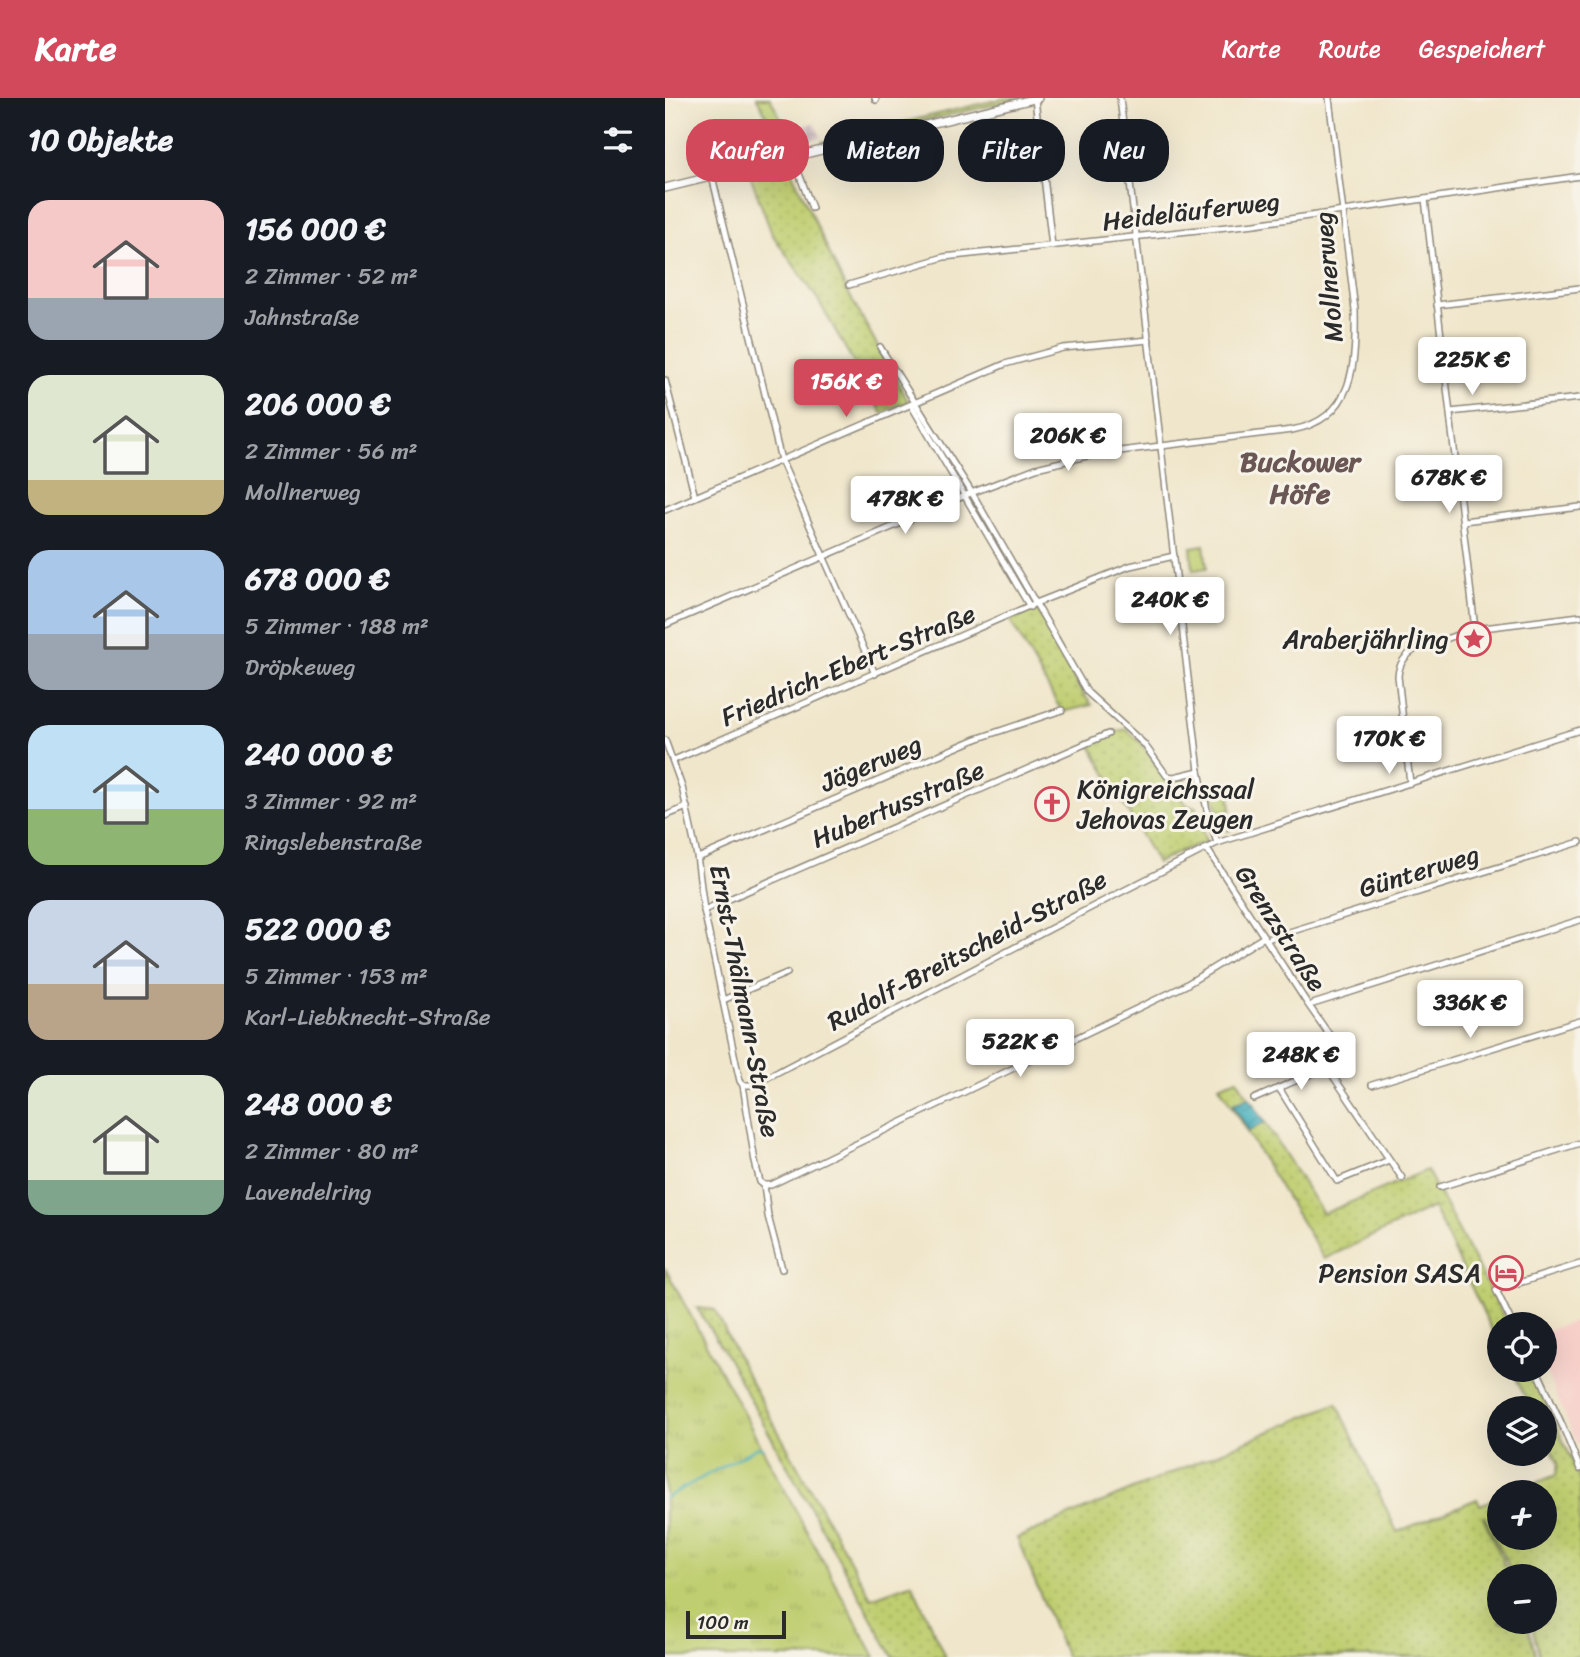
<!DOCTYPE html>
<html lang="de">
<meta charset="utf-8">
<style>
body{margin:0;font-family:Sriracha,sans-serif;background:#20242c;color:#f1f3f6;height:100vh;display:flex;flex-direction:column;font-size:26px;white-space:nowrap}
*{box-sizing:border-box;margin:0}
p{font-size:23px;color:#9ea1a6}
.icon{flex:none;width:38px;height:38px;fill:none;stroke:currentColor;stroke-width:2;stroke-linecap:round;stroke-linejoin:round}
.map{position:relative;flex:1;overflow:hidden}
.details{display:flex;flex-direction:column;background:#171b24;width:665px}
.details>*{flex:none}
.guide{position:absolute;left:21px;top:21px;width:665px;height:63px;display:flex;gap:14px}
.buttons{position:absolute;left:822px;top:1214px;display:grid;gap:14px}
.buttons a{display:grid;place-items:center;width:70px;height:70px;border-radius:50%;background:#171b24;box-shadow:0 7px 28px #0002;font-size:35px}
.scale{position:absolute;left:21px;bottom:18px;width:100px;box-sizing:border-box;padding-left:7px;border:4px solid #2b2b2b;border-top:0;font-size:19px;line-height:24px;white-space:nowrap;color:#2b2b2b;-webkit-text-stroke:5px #f7f3e8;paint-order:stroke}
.price{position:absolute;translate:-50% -60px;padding:0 16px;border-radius:7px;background:#fff;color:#222;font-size:23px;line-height:46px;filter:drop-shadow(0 2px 4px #0008)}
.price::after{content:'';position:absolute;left:50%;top:42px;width:21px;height:16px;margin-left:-10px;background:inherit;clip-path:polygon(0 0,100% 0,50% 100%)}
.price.active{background:#d1495b;color:#fff}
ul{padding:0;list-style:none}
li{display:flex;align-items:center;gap:21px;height:175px;padding:0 28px}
li span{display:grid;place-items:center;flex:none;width:196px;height:140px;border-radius:21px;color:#555}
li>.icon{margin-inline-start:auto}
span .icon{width:84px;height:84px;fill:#fffc;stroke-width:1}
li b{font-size:30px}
h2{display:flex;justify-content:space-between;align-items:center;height:84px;padding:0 28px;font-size:30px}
.pill{padding:0 24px;border-radius:28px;background:#171b24;box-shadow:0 7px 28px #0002;font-size:24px;line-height:63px}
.pill.active{background:#d1495b;color:#fff}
header{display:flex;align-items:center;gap:42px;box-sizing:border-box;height:98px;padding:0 35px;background:#d1495b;color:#fff}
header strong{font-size:33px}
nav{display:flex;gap:38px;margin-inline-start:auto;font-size:24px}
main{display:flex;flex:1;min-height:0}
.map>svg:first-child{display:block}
.built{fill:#f7d0ca}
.industrial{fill:url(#industrial-grid)}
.grass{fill:url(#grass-dots);stroke:#757c4e;stroke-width:2}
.park{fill:url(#park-tufts);stroke:#757c4e;stroke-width:2}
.pitch{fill:#bfce70;stroke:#757c4e;stroke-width:2}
.water{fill:url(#water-waves);stroke:#346c73;stroke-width:2}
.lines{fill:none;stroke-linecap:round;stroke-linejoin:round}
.stream{stroke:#3dacbb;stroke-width:2}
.minor-casing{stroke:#8e887b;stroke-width:8}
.secondary-casing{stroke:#8e887b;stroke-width:10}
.minor{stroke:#fff;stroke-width:5}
.secondary{stroke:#fff;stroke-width:7}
.labels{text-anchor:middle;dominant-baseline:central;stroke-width:6;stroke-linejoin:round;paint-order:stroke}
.street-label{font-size:26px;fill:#2b2b2b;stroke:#f7f3e8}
.poi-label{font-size:26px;fill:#2b2b2b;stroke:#f7f3e8;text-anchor:end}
.neighbourhood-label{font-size:28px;font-weight:bold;fill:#6a5654;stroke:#f7f3e8}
</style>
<header>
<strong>Karte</strong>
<nav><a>Karte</a><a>Route</a><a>Gespeichert</a></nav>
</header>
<main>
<section class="details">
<h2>10 Objekte<svg class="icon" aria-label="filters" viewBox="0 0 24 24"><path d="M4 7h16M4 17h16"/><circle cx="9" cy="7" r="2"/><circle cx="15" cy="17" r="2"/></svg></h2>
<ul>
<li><span style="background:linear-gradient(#f6c9c9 70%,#9aa5b1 0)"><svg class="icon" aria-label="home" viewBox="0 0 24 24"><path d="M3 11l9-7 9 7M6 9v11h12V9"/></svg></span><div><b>156 000 €</b><p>2 Zimmer · 52 m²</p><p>Jahnstraße</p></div></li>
<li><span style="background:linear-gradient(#dfe7d0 75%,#c2b280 0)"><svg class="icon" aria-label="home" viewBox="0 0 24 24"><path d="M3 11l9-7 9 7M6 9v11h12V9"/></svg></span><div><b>206 000 €</b><p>2 Zimmer · 56 m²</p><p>Mollnerweg</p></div></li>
<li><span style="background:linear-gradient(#a9c7e8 60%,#9aa5b1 0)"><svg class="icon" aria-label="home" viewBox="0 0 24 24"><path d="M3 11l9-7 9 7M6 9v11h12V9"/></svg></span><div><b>678 000 €</b><p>5 Zimmer · 188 m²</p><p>Dröpkeweg</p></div></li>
<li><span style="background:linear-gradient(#bfe0f5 60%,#8fb573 0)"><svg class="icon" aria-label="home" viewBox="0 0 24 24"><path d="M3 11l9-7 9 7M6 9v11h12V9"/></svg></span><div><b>240 000 €</b><p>3 Zimmer · 92 m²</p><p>Ringslebenstraße</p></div></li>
<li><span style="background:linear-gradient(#c9d6e8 60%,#b9a48a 0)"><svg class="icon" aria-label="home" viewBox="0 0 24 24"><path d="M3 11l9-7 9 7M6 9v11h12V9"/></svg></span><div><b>522 000 €</b><p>5 Zimmer · 153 m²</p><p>Karl-Liebknecht-Straße</p></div></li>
<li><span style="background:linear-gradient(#dfe7d0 75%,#7fa58c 0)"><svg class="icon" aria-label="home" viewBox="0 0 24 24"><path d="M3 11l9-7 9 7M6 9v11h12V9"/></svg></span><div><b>248 000 €</b><p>2 Zimmer · 80 m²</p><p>Lavendelring</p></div></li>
</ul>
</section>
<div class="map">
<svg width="915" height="1559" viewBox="0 0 915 1559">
<defs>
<pattern id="industrial-grid" width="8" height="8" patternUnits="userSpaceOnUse" patternTransform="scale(1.75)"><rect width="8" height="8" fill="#d2bec2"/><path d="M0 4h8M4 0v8" fill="none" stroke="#b4a3a7"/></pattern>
<pattern id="grass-dots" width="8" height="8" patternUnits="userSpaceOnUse" patternTransform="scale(1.75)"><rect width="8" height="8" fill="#bfce70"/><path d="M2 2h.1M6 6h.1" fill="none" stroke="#a4b161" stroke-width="1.8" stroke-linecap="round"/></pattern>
<pattern id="park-tufts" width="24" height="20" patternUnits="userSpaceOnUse" patternTransform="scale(1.75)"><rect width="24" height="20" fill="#bfce70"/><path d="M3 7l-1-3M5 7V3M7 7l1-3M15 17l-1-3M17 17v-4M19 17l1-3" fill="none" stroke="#a4b161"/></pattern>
<pattern id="water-waves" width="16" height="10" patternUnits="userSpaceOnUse" patternTransform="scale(1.75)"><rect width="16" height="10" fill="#3dacbb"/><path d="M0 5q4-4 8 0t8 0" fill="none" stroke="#338c98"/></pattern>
</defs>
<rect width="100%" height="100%" fill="#f7f3e8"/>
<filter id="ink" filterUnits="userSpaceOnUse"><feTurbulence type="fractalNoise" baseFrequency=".0143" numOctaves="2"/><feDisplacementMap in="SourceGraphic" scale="14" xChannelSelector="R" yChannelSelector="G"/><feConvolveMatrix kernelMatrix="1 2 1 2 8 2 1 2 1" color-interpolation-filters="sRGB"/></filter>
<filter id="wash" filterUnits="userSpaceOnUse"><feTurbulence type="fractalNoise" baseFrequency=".00686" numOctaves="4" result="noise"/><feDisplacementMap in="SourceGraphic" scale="28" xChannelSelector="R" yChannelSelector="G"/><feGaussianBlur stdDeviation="1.57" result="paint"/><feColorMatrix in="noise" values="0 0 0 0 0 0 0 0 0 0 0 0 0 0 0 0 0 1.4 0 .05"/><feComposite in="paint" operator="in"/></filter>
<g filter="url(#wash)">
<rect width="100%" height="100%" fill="#f0e6cb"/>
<polygon class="built" points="915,1222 915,1346 913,1347 880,1272 880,1233"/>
<polygon class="industrial" points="149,25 156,39 129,46 121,32"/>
<g class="grass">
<polygon points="340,0 358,0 233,29 231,26"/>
<polygon points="213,31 214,34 157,46 157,44"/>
<polygon points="124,68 179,187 243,303 217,315 152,200 107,136 85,77"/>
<polygon points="308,400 366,503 364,503 306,402"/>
<polygon points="369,511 372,511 416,593 427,607 397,614 345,522"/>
<path d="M461 631 476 645 502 683 521 680C515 691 511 700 524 708L531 709 541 744 518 752 492 765 424 645 445 635Z"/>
<polygon points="555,685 558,691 564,690 566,712 559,713 560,720 567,719 568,727 564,733 558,730 547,691 549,686"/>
<polygon points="572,981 584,1000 568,1007 584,1033 600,1024 658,1116 762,1072 843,1227 835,1227 835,1249 768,1109 659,1161 554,988"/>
<polygon points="32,1210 50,1212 78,1270 206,1500 247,1485 280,1559 228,1559 59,1254"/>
<polygon points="847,1272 865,1272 906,1360 915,1384 915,1559 875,1559 866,1524 880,1524 880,1479 849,1479 819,1418 818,1419 845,1479 835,1479 835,1524 862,1524 871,1559 401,1559 352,1440 672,1305 732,1434 812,1401 815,1407 835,1399 835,1440 880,1440 880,1395 846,1395 891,1377 893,1365 880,1339 880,1311 866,1311"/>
</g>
<g class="park">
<polygon points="92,0 105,0 129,46 118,49"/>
<polygon points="0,1170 210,1559 0,1559"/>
</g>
<polygon class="pitch" points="539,447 542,470 528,472 526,449"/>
<polygon class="water" points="584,1000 600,1024 584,1033 568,1006"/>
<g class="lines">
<polyline class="stream" points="0,1400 93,1349 98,1350"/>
</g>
</g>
<g filter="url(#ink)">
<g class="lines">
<g class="minor-casing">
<g id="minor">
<polyline points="210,0 211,2"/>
<polyline points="455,0 534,673 542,712 552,745"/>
<polyline points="370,1 387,148"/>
<polyline points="128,60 147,110"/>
<polyline points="47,78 116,362 210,576"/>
<polyline points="184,187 279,159 590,126 915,78"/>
<polyline points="772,207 915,190"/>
<polyline points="215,249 307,395 422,594 479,646 502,678 509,679 534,673"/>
<polyline points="0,282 30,399"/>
<polyline points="246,307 365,509"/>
<polyline points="785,314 915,300"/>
<polyline points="0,412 340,266 398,250 484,242"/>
<polyline points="798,423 915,409"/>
<path d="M0 527 301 397 371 370 430 356 627 332C690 321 691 265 690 212L664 0"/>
<polyline points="810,531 915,518"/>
<polyline points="0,642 17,689 32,758 39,812 72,970 75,983 78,987 90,1064 95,1084 99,1087 103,1118 117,1171"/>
<polyline points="9,662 371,505 465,468 509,458"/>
<path d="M745 685 733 578C734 566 740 557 751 551L810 531 760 101"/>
<polyline points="0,718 22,709"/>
<polyline points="542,751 642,905 677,955 673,964 589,1001"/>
<polyline points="33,760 311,641 397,612"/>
<polyline points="39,812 443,636"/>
<polyline points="605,840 915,744"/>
<polyline points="58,902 122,875"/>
<polyline points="648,906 915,822"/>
<polyline points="662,969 737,1080"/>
<polyline points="78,987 88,987 423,811 552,745 915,632"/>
<polyline points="707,987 915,923"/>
<polyline points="614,990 672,1083 724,1062"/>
<polyline points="99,1087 106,1087 519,888 599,839"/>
<polyline points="775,1089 915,1045"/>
<polyline points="848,1227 831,1192 915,1166"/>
<polyline points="872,1272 898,1329 915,1371"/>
</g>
</g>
<g class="secondary-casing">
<g id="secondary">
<polyline points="107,64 115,58 135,57"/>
<polyline points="0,90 106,64 127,62 136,57 373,0"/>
</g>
</g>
<use href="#minor" class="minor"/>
<use href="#secondary" class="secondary"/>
</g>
</g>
<defs>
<g id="sight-ring" transform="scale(1.75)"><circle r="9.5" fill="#f7f3e8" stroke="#d1495b" stroke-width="1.5"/><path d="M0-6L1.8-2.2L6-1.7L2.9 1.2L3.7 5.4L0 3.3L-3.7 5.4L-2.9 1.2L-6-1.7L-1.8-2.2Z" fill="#d1495b"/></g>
<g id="church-ring" transform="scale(1.75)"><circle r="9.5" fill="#f7f3e8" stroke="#d1495b" stroke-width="1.5"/><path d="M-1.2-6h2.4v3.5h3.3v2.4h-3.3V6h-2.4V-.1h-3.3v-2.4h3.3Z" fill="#d1495b"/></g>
<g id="hotel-ring" transform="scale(1.75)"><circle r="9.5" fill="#f7f3e8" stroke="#d1495b" stroke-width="1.5"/><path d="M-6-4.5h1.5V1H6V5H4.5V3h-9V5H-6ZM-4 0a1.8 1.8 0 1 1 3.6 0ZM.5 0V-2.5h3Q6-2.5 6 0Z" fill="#d1495b"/></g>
</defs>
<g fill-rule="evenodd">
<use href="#sight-ring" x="809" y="541"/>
<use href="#church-ring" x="387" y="706"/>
<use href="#hotel-ring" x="841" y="1175"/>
</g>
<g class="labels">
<g class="street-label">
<text transform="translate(526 113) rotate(-7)">Heideläuferweg</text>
<text transform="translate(663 179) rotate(-95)">Mollnerweg</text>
<text transform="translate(183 567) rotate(-23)">Friedrich-Ebert-Straße</text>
<text transform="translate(206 665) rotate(-23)">Jägerweg</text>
<text transform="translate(233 706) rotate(-23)">Hubertusstraße</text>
<text transform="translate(754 773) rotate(-17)">Günterweg</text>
<text transform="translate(616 830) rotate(57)">Grenzstraße</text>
<text transform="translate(302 852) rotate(-28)">Rudolf-Breitscheid-Straße</text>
<text transform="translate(80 903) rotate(79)">Ernst-Thälmann-Straße</text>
</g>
<g class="poi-label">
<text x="784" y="541">Araberjährling</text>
<text x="412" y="691" text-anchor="start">Königreichssaal<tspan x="412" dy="30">Jehovas Zeugen</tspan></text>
<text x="816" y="1175">Pension SASA</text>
</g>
<g class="neighbourhood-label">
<text x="635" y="363">Buckower<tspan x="635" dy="32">Höfe</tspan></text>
</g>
</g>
</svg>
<div class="buttons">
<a><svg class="icon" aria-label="locate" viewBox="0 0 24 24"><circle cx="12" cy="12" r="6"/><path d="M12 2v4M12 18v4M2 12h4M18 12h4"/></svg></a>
<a><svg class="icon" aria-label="layers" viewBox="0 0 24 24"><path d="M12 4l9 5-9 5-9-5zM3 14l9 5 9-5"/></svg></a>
<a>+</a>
<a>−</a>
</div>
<div class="scale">100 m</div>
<b class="price" style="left:807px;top:299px">225K €</b>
<b class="price active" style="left:181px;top:321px">156K €</b>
<b class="price" style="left:403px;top:375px">206K €</b>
<b class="price" style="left:784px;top:417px">678K €</b>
<b class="price" style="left:240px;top:438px">478K €</b>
<b class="price" style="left:505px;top:539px">240K €</b>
<b class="price" style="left:724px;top:678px">170K €</b>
<b class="price" style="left:805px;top:942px">336K €</b>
<b class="price" style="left:355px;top:981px">522K €</b>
<b class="price" style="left:636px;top:994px">248K €</b>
<div class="guide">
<a class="pill active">Kaufen</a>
<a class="pill">Mieten</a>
<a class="pill">Filter</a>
<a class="pill">Neu</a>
</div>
</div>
</main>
